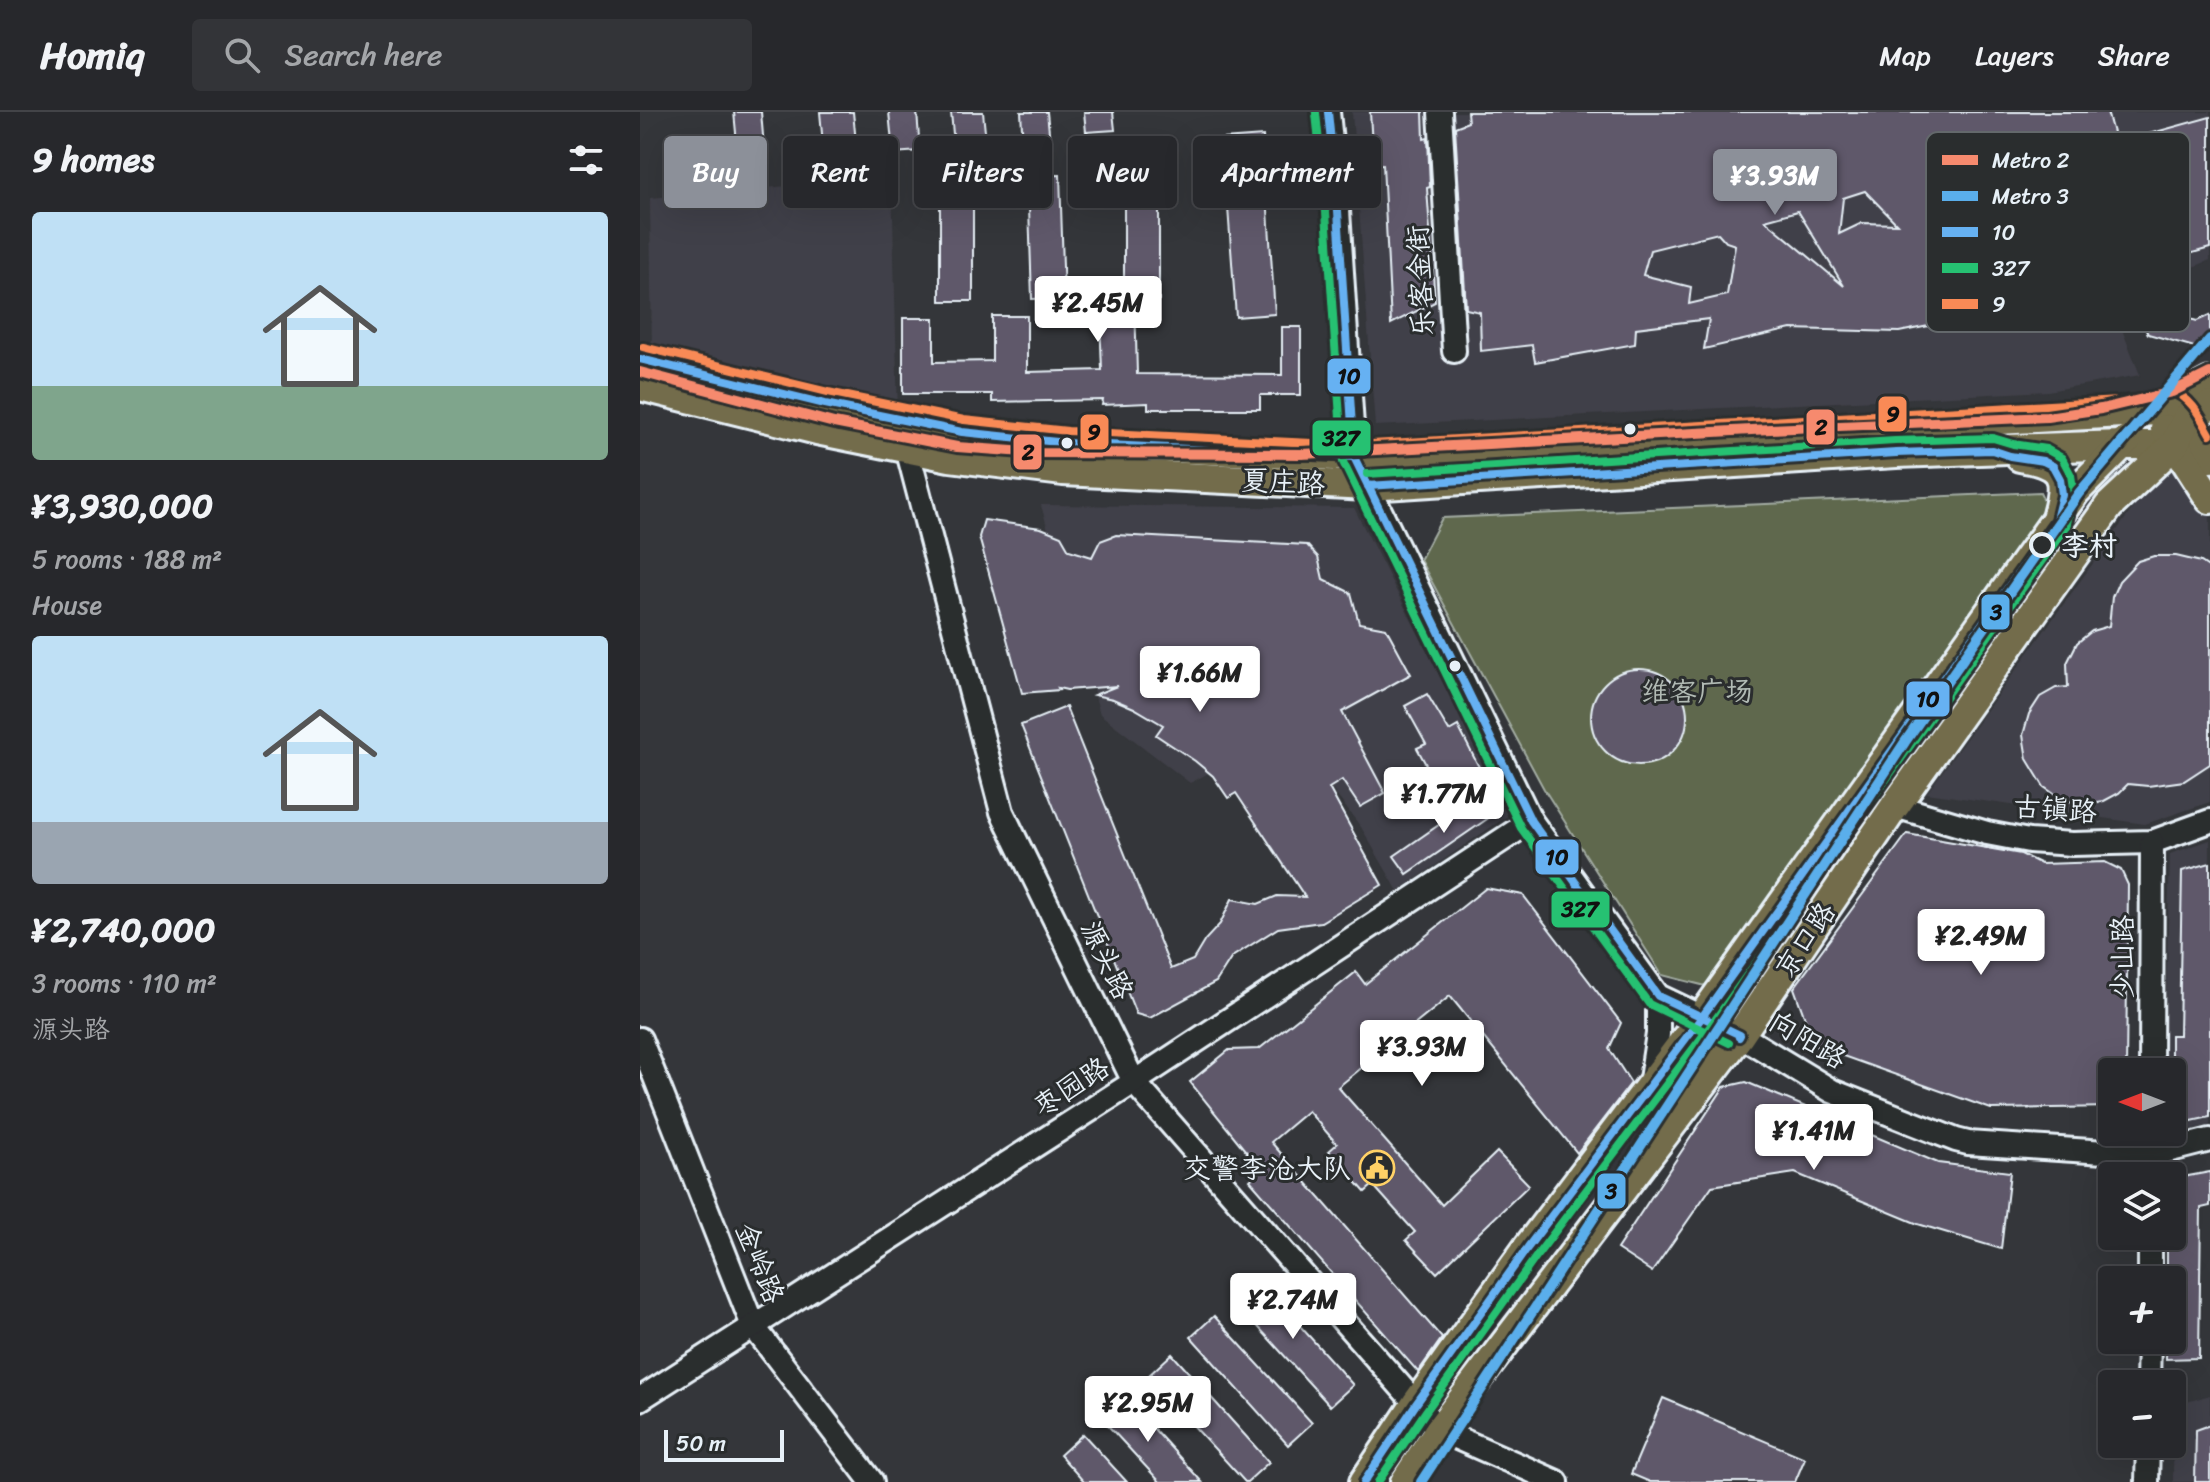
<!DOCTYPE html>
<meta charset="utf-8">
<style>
body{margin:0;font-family:Sriracha,"LXGW WenKai TC",sans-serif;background:#333438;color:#f1f3f6;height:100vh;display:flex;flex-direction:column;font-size:30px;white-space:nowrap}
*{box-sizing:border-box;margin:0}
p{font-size:26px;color:#a4a6a9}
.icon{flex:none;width:44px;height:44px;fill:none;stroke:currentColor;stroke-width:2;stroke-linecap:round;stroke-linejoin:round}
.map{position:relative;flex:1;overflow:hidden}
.panel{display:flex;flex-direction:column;background:#27282c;width:640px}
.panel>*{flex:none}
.banner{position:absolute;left:24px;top:24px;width:760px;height:72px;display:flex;gap:16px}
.needle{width:52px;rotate:270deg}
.buttons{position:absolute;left:1458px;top:946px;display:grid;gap:16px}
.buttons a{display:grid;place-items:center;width:88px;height:88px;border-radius:8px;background:#27282c;box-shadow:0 8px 32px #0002,0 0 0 2px #434448;font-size:40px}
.scale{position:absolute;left:24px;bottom:20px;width:120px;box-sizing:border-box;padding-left:8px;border:4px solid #e8f1f8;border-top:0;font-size:22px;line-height:28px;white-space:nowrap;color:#e8f1f8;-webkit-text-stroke:6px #2a2d2e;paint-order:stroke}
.price{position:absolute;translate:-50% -68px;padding:0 18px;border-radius:8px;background:#fff;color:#222;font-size:26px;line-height:52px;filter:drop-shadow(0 2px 4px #0008)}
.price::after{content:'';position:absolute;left:50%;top:48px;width:24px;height:18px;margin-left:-12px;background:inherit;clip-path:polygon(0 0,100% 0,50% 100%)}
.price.selected{background:#8c9099;color:#fff}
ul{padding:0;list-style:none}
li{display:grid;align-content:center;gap:16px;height:424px;padding:0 32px}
li span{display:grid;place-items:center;height:248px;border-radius:8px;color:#555}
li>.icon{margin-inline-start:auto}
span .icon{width:144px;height:144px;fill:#fffc;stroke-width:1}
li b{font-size:34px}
h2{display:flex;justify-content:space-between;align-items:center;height:96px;padding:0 32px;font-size:34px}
.pill{padding:0 28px;border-radius:8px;background:#27282c;box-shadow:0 8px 32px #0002,0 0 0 2px #434448;font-size:28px;line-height:72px}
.pill.selected{background:#8c9099;color:#fff}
header{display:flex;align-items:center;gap:48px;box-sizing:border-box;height:112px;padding:0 40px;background:#27282c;border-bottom:2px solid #434448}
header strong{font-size:38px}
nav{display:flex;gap:44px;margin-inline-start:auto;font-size:28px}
.search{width:560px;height:72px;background:#333438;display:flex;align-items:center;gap:20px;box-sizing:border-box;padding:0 28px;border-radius:8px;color:#a4a6a9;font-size:30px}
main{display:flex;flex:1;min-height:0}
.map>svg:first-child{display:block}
.built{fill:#414049}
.green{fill:#5e684e;stroke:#a3aca3;stroke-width:2}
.building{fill:#5e596b;stroke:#e8f1f8;stroke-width:2;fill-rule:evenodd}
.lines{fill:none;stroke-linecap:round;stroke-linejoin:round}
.minor-casing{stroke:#e8f1f8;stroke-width:28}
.major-casing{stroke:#e8f1f8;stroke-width:34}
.minor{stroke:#2a2d2e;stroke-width:22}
.major{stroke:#736c4b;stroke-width:28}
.bus-1-casing{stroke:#2a2d2e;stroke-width:14}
.bus-2-casing{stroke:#2a2d2e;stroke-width:14}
.bus-3-casing{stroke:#2a2d2e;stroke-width:14}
.bus-1{stroke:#66b1f2;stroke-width:8}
.bus-2{stroke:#26c172;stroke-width:8}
.bus-3{stroke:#f98a56;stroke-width:8}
.metro-1-casing{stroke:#2a2d2e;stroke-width:16}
.metro-2-casing{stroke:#2a2d2e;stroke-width:16}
.metro-1{stroke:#f68a6e;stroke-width:10}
.metro-2{stroke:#5aaeeb;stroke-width:10}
.bus-dot{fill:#e8f1f8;stroke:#2a2d2e;stroke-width:3}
.stop-dot{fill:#2a2d2e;stroke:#e8f1f8;stroke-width:4}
.labels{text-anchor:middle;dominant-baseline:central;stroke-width:6;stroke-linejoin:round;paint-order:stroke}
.street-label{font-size:28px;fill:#e8f1f8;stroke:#2a2d2e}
.stop-label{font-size:28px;font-weight:bold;fill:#e8f1f8;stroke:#2a2d2e;text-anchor:start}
.park-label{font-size:28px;fill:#b1bab4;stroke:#2a2d2e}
.poi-label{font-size:28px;fill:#e8f1f8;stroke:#2a2d2e;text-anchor:end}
.key{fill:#2a2d2e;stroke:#63686b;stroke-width:2}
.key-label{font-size:22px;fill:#e8f1f8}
.line-badge{stroke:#2a2d2e;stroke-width:3}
.pale-badge-label{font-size:22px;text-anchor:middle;font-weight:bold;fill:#111}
</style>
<header>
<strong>Homiq</strong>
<div class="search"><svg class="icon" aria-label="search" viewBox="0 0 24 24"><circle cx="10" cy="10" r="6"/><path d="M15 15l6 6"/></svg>Search here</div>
<nav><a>Map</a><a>Layers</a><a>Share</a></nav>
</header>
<main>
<section class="panel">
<h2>9 homes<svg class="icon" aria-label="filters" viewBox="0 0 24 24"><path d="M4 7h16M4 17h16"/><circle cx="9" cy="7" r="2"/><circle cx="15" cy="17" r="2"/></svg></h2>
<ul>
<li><span style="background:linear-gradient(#bfe0f5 70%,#7fa58c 0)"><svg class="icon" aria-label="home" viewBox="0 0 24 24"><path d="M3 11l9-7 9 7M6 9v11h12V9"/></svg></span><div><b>¥3,930,000</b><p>5 rooms · 188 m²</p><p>House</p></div></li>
<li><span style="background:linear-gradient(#bfe0f5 75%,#9aa5b1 0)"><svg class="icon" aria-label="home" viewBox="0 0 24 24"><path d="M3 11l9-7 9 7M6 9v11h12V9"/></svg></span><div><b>¥2,740,000</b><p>3 rooms · 110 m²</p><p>源头路</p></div></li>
</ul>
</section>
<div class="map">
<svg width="1570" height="1370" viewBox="0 0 1570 1370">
<rect width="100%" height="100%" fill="#34363a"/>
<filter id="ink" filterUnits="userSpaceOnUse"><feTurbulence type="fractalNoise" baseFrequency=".0125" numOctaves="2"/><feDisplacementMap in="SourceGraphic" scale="16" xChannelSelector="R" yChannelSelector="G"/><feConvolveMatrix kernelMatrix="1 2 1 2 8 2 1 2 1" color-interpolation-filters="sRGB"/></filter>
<g filter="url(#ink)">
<g class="built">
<polygon points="712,0 1570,0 1570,148 1471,190 1500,263 1408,279 735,314"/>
<polygon points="252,65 258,306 12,244 10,86"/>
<polygon points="1519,360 1545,360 1570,399 1570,690 1505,712 1287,681"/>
<polygon points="401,393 714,396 870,702 758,779 721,715 647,619 550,671 460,602"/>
<polygon points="1570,728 1570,1013 1523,1024 1523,1020 1532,1020 1532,960 1524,960 1530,742"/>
<polygon points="1570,1283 1570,1370 1533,1370 1534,1294"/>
</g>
<polygon class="green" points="1400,380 1412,404 1066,874 1022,863 904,677 780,448 802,406"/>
<g class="building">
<polygon points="94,0 121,0 126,59 100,62"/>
<polygon points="180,0 213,0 218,51 185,54"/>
<polygon points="249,0 277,0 280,39 253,41"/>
<polygon points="311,0 343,0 346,30 314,33"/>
<polygon points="381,0 407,0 410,30 383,32"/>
<polygon points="444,0 473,0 475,18 446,20"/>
<polygon points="730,0 783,0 784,27 788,26 790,75 787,76 795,190 751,212 743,52 733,53"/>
<path d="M827 0H1467L1476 31 1570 5V136L1528 148 1503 57 1434 67 1403 46 1353 59 1403 130 1417 125 1436 127 1448 150 1436 173 1423 185 1397 193 1379 185 1370 162 1388 125 1294 155 1338 204 1259 220 1151 217 1064 237 1069 207 996 216 995 232 895 250 892 233 841 239 840 200 826 197 815 15 828 10ZM1225 79 1257 112 1222 111 1199 122 1203 86ZM1158 99 1204 174 1125 108ZM1078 121 1086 130 1095 133 1087 183 1049 192 1051 175 1003 163 1010 138Z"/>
<polygon points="623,24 635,202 596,205 583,27"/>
<polygon points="484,56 519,56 519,188 495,188 497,262 642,263 642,215 661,215 661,283 620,283 620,297 508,297 508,291 462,293 463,288 352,290 352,282 263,282 263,206 294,206 294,250 352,249 352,204 387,204 387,260 462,258 460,206 484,205"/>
<rect x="300" y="62" width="33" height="127"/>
<polygon points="420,63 424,186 392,187 388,64"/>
<polygon points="1523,186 1531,202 1557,209 1570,203 1570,235 1565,238 1508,222 1496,200"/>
<polygon points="344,408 401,416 421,424 429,438 452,445 460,429 476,423 667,433 678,445 683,467 711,481 719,511 746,516 771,562 702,600 745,681 720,695 702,668 689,676 742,773 681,810 638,816 592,845 576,870 510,906 496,902 381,613 426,595 531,857 553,848 565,828 580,812 592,787 618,792 637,784 665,785 596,681 588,686 573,664 555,649 516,623 523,613 494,596 473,587 454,583 477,574 427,578 418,576 419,578 382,581 339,425"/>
<polygon points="1514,444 1536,444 1561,450 1570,456 1570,652 1544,669 1508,674 1488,672 1479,681 1464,689 1445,692 1423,688 1404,675 1387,647 1383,623 1389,602 1400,585 1416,576 1428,575 1427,551 1437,531 1452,519 1469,514 1472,485 1479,469 1498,449"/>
<circle cx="999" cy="605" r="48"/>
<polygon points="787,582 809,619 818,614 841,659 831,664 833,667 802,682 777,636 786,632 765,594"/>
<polygon points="842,683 853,703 767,762 754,744"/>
<polygon points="1267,722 1381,742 1401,752 1465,750 1481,758 1488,773 1486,960 1472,960 1472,995 1351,997 1175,934 1154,876"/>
<polygon points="1570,751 1570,1005 1547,1010 1538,1009 1532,1002 1531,960 1531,923 1539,923 1542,759"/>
<polygon points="846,776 883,783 981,911 969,937 991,971 937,1041 810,884 698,975 802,1093 857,1040 889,1073 797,1161 766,1128 775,1120 733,1073 725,1080 689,1039 697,1032 668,999 631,1030 802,1226 778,1260 610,1068 621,1058 550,970 589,938 619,937 716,860 725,872"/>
<polygon points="1106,970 1298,1051 1370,1060 1361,1137 1278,1112 1155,1061 1072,1074 1012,1160 977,1137 1084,975"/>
<polygon points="1570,1060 1570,1094 1561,1096 1559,1246 1526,1247 1526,1228 1532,1228 1532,1168 1527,1168 1527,1124 1532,1124 1532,1080 1543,1065"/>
<polygon points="616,1165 713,1273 690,1294 592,1186"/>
<polygon points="574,1204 672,1311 648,1333 551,1225"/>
<polygon points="532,1242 629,1350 607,1370 605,1370 508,1264"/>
<polygon points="485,1285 562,1370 520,1370 461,1306"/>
<polygon points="1023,1286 1165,1346 1155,1370 1010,1370 991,1362"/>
<polygon points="1570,1313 1570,1370 1555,1370 1556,1318"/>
<polygon points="443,1322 487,1370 444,1370 420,1343"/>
</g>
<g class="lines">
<g class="minor-casing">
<g id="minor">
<polyline points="688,0 698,99 714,345 891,709 1018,884 1100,923 1192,979 1316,1028 1328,1031 1511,1043 1570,1028"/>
<polyline points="800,0 814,239"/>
<polyline points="263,321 362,700 494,970 799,1318 917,1370"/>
<polyline points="1255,694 1347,721 1389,729 1432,732 1512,730 1570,709"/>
<polyline points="0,927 113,1214 232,1370"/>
<polyline points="1511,960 1512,730"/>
<polyline points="1010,974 1018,922 1018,884"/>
<polyline points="1511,1064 1511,1020"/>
<polyline points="1510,1168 1510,1124"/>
<polyline points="1508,1272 1509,1228"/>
<polyline points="0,1287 494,970 891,709"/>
<polyline points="1507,1370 1508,1332"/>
</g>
</g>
<g class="major-casing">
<g id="major">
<polyline points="0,247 185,292 322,320 427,331 714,345 1516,299 1570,270"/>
<polyline points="0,274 177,318 310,345 423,359 728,374 1256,341 1482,333 1534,333"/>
<polyline points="1538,297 1547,306 1570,346"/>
<polyline points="1525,317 1570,387"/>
<path d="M1380 345C1421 352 1428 362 1417 403"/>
<polyline points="724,1370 776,1292 888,1135 1062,905 1436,379 1487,328"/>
<polyline points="765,1370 799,1318 1100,923 1255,694 1469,394 1534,333 1547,306 1570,294"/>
</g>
</g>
<use href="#minor" class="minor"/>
<use href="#major" class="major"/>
<g class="bus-1-casing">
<g id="bus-1">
<polyline points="688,0 698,99 714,345 891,709 1018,884 1100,923 1099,925"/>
<polyline points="0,247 185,292 322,320 427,331 714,345"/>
<polyline points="724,1370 776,1292 888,1135 1062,905 1416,408 1422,383 1420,367 1413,354 1403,349 1370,344 1352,338 1256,341 728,374"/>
</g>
</g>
<g class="bus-2-casing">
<g id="bus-2">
<polyline points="676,1 686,100 703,350 881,716 1009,892 1089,931"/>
<polyline points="727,362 1255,329 1353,326 1373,332 1406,337 1422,346 1431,363 1434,383 1426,415 1072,912 898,1142 786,1299 738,1370"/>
</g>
</g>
<g class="bus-3-casing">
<path id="bus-3" d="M3 235 188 280 324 308 428 319 714 333 1513 287 1532 279C1551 285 1561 306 1570 322"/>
</g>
<use href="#bus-1" class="bus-1"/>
<use href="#bus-2" class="bus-2"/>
<use href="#bus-3" class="bus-3"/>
<g class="metro-1-casing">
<polyline id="metro-1" points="0,260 194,311 317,335 399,341 662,342 1130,317 1407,305 1461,297 1532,280 1570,261"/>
</g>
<g class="metro-2-casing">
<polyline id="metro-2" points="781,1370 1265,630 1439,381 1570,227"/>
</g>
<use href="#metro-1" class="metro-1"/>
<use href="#metro-2" class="metro-2"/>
</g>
</g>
<defs>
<g id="civic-ring" transform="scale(1.8)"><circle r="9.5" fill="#2a2d2e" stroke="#ffd166" stroke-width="1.5"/><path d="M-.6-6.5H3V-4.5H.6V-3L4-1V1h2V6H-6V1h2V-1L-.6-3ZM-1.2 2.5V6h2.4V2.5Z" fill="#ffd166"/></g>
</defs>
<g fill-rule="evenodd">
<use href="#civic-ring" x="737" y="1056"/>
</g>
<g class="bus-dot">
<circle cx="990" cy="317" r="7"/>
<circle cx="427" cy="331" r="7"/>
<circle cx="815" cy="554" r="7"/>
</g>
<circle class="stop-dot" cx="1402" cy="433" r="11"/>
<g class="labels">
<g class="street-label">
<text transform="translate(780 169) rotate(-93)">乐客金街</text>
<text transform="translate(643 370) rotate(3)">夏庄路</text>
<text transform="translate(1415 697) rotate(4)">古镇路</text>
<text transform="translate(1165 828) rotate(-56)">京口路</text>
<text transform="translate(1482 845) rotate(-90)">少山路</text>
<text transform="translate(467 848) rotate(64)">源头路</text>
<text transform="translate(1168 928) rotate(31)">向阳路</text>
<text transform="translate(431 975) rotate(-33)">枣园路</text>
<text transform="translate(120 1151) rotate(68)">金岭路</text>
</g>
<g class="stop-label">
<text x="1421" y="433">李村</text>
</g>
<g class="park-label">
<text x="1057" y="579">维客广场</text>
</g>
<g class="poi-label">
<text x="711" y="1056">交警李沧大队</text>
</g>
</g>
<rect x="1286" y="20" width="264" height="200" rx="12" class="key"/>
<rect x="1302" y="43" width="36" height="10" fill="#f68a6e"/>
<rect x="1302" y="79" width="36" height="10" fill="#5aaeeb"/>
<rect x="1302" y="115" width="36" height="10" fill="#66b1f2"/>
<rect x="1302" y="151" width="36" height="10" fill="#26c172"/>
<rect x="1302" y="187" width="36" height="10" fill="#f98a56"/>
<g class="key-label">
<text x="1352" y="56">Metro 2</text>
<text x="1352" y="92">Metro 3</text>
<text x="1352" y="128">10</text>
<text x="1352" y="164">327</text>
<text x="1352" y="200">9</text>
</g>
<g class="line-badge">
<rect x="686" y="245" width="46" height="38" rx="8" fill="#66b1f2"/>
<rect x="1237" y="283" width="31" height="38" rx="8" fill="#f98a56"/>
<rect x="1165" y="296" width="31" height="38" rx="8" fill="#f68a6e"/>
<rect x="439" y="301" width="31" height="38" rx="8" fill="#f98a56"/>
<rect x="671" y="307" width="61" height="38" rx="8" fill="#26c172"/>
<rect x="372" y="321" width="31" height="38" rx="8" fill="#f68a6e"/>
<rect x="1340" y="481" width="31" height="38" rx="8" fill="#5aaeeb"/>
<rect x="1265" y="568" width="46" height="38" rx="8" fill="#66b1f2"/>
<rect x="894" y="726" width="46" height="38" rx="8" fill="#66b1f2"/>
<rect x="910" y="778" width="61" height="39" rx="8" fill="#26c172"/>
<rect x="956" y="1060" width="31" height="38" rx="8" fill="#5aaeeb"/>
</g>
<g class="pale-badge-label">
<text x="709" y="272">10</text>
<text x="1253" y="310">9</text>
<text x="1181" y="323">2</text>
<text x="454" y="328">9</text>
<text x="701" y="334">327</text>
<text x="388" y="348">2</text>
<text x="1356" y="508">3</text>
<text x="1288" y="595">10</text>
<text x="917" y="753">10</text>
<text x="940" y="805">327</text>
<text x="971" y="1087">3</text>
</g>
</svg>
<div class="buttons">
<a><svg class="needle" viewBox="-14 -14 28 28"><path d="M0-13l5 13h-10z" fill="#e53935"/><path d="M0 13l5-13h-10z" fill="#a4a6a9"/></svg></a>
<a><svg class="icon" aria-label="layers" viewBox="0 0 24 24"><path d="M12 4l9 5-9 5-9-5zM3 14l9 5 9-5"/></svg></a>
<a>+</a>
<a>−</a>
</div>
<div class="scale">50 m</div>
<b class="price selected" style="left:1135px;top:105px">¥3.93M</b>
<b class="price" style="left:458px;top:232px">¥2.45M</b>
<b class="price" style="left:560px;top:602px">¥1.66M</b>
<b class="price" style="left:804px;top:723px">¥1.77M</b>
<b class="price" style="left:1341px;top:865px">¥2.49M</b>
<b class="price" style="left:782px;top:976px">¥3.93M</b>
<b class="price" style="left:1174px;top:1060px">¥1.41M</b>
<b class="price" style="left:653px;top:1229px">¥2.74M</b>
<b class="price" style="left:508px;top:1332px">¥2.95M</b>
<div class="banner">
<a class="pill selected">Buy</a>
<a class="pill">Rent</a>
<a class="pill">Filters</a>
<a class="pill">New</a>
<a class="pill">Apartment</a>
</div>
</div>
</main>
